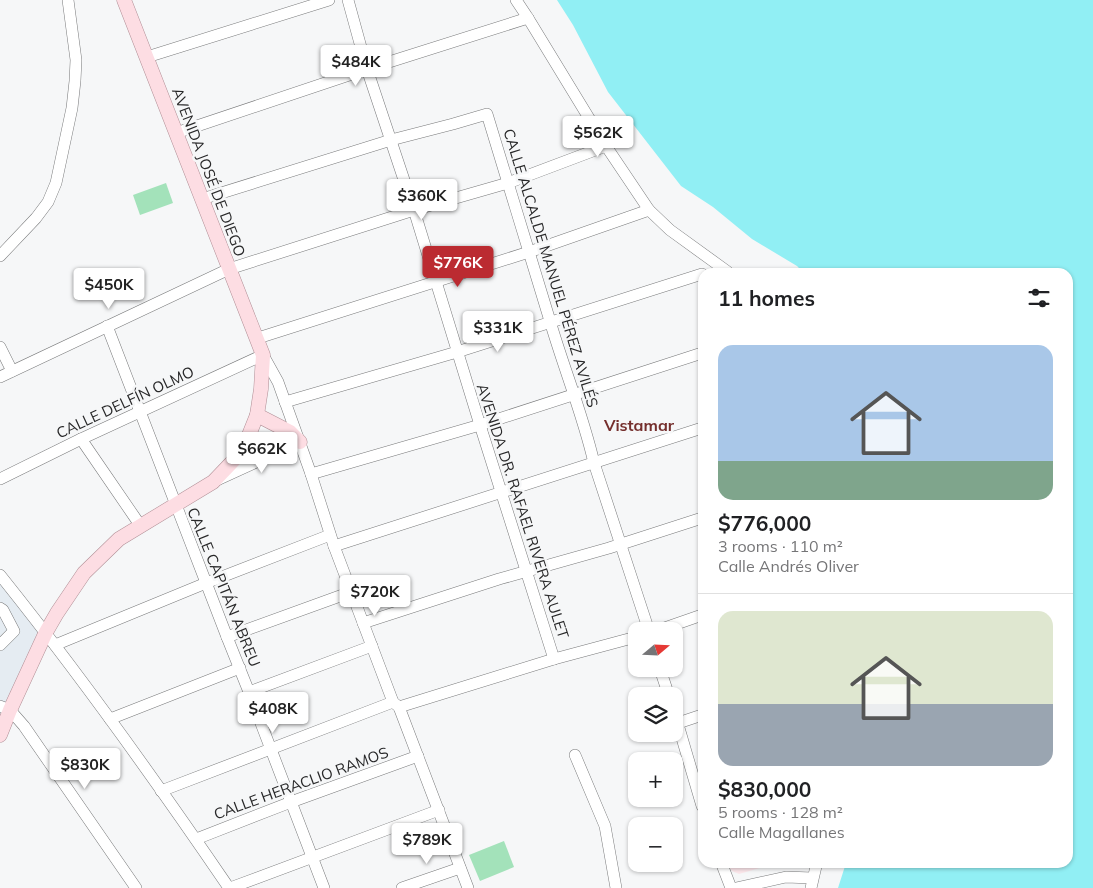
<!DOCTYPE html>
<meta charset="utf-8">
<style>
body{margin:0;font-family:Mulish,sans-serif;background:#f2f2f2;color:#202124;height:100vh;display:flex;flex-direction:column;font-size:19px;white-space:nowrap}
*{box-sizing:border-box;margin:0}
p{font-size:16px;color:#757577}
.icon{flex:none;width:28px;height:28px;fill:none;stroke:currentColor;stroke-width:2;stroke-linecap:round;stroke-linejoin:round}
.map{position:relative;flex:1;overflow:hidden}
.panel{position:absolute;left:698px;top:268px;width:375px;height:600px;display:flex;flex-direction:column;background:#fff;border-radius:15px;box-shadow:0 1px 4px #0004}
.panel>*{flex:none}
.needle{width:32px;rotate:71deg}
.fabs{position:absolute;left:628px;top:622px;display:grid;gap:10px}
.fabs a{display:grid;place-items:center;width:55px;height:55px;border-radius:10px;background:#fff;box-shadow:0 1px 4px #0004;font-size:25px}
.price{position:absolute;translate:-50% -42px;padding:0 11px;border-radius:5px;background:#fff;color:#222;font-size:16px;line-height:32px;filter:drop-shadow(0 1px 2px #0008)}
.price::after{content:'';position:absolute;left:50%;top:30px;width:15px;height:11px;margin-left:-8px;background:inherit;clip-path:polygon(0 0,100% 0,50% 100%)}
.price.current{background:#bb2b31;color:#fff}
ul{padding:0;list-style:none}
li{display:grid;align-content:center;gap:10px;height:265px;padding:0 20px}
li+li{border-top:1px solid #e0e0e0}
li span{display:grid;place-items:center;height:155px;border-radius:15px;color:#555}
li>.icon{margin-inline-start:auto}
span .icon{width:90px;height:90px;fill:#fffc;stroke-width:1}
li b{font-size:21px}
h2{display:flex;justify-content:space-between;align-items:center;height:60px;padding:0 20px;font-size:21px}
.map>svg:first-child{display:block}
.built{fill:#e5ecf2}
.education{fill:#fce7eb}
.green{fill:#a3e2ba}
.water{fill:#91eff4}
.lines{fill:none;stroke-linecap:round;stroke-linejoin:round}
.minor-casing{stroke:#797a7b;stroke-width:12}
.major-casing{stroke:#b18f96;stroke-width:15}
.minor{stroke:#fff;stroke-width:11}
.major{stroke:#fddde3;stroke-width:14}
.labels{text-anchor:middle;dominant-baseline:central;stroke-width:5;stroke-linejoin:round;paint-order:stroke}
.street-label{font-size:15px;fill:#282829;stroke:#f6f7f8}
.neighbourhood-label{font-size:16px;font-weight:bold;fill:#752f2d;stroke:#f6f7f8}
</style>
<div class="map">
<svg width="1093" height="888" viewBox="0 0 1093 888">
<rect width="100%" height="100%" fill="#f6f7f8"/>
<polygon class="built" points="0,582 42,633 0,718"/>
<polygon class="education" points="727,863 777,863 739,874 732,871 729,867"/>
<g class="green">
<polygon points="166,183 173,203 140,215 133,195"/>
<polygon points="504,841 514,867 480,881 469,855"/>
</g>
<polygon class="water" points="557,0 1093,0 1093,888 838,888 846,863 1068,862 1068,272 803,272 797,266 752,239 713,207 681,186 608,92 573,25"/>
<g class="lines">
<g class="minor-casing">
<g id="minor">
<polyline points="348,0 367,69 414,210 480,425 554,659"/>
<polyline points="516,0 528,18 606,146 649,210 670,230 728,272"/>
<polyline points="147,57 329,0"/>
<polyline points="176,133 367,69 528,18"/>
<path d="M202 199 391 140 453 124 487 114C508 183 529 252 550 321 564 369 583 415 594 463L649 631"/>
<polyline points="0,256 36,218 48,202 56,183 72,108 75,81 76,60 68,0"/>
<polyline points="107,326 227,637 249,692 324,888"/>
<polyline points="258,338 529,252 649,210"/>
<polyline points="0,347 12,371"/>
<polyline points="0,377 229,269 414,210 508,183 606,146"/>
<polyline points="285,402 457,352 702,274"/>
<polyline points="81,439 140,525"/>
<polyline points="311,474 480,425 702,353"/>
<polyline points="0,479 81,439 263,355 278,382 311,474 334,546 393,702 399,707 468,888"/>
<polyline points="217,480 300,442"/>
<polyline points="334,546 702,428"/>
<path d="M0 575C81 676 156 781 229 888"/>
<polyline points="0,608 3,610 14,631 0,645"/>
<polyline points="363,623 499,579 609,548 702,518"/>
<polyline points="656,631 702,615"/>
<polyline points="227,637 351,592"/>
<polyline points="55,645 206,583 330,535"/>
<polyline points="660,669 669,696"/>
<polyline points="249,692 372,646"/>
<polyline points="0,706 10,710 24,726 136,888"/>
<polyline points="399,707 554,659 636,637"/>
<polyline points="674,711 702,806"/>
<polyline points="110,719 240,668"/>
<polyline points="678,723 702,715"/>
<polyline points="575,755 605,826 616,888"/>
<polyline points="161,791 393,702"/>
<polyline points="196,839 291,802 418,756"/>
<polyline points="721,862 731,888"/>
<polyline points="230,888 439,810"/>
<polyline points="402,888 460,868"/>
<polyline points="736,888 786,877 812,878"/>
<polyline points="811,888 817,862"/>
</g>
</g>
<g class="major-casing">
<g id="major">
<polyline points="257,415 290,432 300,442"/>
<polyline points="0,735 10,710 46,632 57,613 84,573 119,539 213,482 236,458 247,440 257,415 261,389 263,355 124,0"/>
</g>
</g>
<use href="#minor" class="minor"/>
<use href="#major" class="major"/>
</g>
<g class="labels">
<g class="street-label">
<text transform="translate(209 172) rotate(69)">AVENIDA JOSÉ DE DIEGO</text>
<text transform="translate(551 268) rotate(73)">CALLE ALCALDE MANUEL PÉREZ AVILÉS</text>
<text transform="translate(125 402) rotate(-25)">CALLE DELFÍN OLMO</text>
<text transform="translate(523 511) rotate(72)">AVENIDA DR. RAFAEL RIVERA AULET</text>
<text transform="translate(224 587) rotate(68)">CALLE CAPITÁN ABREU</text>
<text transform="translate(301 783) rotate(-20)">CALLE HERACLIO RAMOS</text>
</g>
<g class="neighbourhood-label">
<text x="639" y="425">Vistamar</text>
</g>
</g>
</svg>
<div class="fabs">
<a><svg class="needle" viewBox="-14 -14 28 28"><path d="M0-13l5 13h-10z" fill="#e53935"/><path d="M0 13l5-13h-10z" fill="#757577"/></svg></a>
<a><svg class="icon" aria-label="layers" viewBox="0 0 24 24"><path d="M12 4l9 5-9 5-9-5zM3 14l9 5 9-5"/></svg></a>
<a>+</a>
<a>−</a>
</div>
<b class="price" style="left:356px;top:87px">$484K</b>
<b class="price" style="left:598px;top:158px">$562K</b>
<b class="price" style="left:422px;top:221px">$360K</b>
<b class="price current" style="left:458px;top:288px">$776K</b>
<b class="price" style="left:109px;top:310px">$450K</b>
<b class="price" style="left:498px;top:353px">$331K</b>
<b class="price" style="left:262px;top:474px">$662K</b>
<b class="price" style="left:375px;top:617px">$720K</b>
<b class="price" style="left:273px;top:734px">$408K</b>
<b class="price" style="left:85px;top:790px">$830K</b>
<b class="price" style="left:427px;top:865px">$789K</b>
<section class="panel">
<h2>11 homes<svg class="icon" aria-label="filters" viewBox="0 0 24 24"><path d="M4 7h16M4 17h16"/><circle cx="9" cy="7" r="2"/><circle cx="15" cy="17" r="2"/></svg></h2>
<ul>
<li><span style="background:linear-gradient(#a9c7e8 75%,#7fa58c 0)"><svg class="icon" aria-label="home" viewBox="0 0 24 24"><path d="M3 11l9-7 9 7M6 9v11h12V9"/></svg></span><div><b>$776,000</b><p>3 rooms · 110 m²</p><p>Calle Andrés Oliver</p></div></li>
<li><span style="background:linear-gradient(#dfe7d0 60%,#9aa5b1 0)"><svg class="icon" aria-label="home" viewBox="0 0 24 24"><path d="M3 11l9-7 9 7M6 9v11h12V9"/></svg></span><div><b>$830,000</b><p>5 rooms · 128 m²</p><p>Calle Magallanes</p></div></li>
</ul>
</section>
</div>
